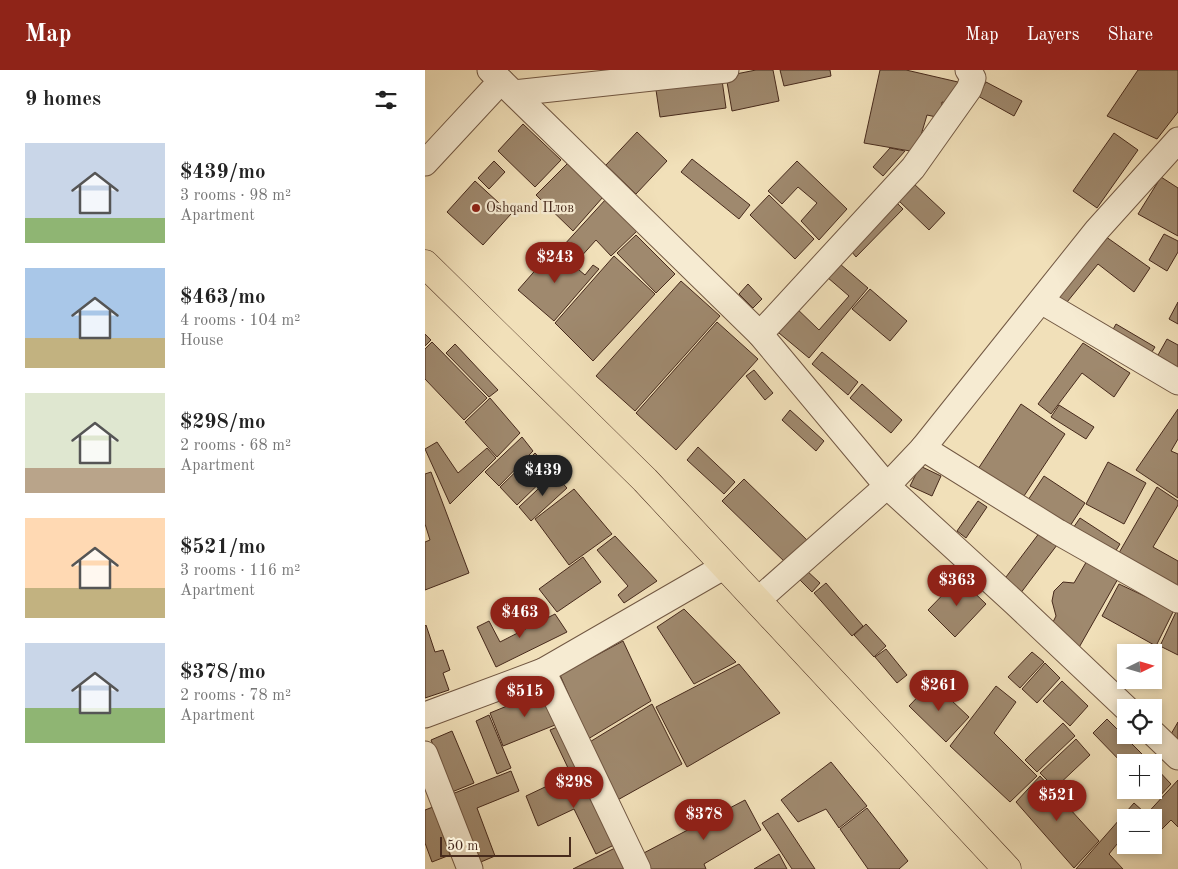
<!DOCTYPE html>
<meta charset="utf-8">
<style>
body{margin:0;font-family:"Old Standard TT",serif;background:#f2f2f2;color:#222;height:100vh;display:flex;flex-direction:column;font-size:19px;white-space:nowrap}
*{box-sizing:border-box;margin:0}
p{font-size:16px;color:#767676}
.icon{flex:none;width:28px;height:28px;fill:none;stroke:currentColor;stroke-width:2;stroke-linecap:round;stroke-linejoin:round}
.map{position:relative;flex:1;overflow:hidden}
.details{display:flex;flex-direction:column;background:#fff;width:425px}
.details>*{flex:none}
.needle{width:32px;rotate:85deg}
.fabs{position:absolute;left:692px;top:574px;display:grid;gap:10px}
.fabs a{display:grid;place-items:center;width:45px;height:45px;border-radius:0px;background:#fff;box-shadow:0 2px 8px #0003;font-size:25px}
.scale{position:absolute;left:15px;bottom:12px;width:131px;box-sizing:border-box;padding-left:5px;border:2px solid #472a1c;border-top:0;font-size:14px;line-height:18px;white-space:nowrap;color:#472a1c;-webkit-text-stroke:4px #f6ebd2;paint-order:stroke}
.price{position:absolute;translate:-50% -42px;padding:0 11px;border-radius:18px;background:#8f2418;color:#fff;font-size:16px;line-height:32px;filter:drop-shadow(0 1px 2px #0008)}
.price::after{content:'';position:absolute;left:50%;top:30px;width:15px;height:11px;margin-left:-8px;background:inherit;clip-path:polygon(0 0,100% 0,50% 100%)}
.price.on{background:#222;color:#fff}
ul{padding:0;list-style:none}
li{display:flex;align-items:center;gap:15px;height:125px;padding:0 25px}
li span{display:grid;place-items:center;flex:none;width:140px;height:100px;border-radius:0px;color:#555}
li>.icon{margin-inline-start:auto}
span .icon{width:60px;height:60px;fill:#fffc;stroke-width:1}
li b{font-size:21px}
h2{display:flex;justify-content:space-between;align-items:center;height:60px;padding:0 25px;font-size:21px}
header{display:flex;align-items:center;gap:30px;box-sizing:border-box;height:70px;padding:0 25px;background:#8f2418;color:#fff}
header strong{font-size:24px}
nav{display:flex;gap:28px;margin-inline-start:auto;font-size:18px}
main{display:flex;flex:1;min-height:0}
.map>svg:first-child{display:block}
.building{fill:#9f896e;stroke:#472a1c}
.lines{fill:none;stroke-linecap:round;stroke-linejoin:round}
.minor-casing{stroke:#725843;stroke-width:27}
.major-casing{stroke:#472a1c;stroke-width:29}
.minor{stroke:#f6ebd2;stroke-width:25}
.major{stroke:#f1e0b9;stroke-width:28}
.poi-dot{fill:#8f2418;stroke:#f6ebd2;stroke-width:2}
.labels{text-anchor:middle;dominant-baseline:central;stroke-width:4.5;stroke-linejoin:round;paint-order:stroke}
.poi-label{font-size:14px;fill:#472a1c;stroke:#f6ebd2;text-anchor:start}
</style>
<header>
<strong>Map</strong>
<nav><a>Map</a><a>Layers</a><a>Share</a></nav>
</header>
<main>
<section class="details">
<h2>9 homes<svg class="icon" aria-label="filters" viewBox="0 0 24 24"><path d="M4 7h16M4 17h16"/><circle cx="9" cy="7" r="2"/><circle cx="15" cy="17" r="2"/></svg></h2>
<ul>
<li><span style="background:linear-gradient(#c9d6e8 75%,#8fb573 0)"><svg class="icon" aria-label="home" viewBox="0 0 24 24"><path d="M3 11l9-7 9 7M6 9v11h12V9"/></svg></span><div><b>$439/mo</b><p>3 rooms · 98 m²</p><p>Apartment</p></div></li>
<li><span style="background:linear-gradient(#a9c7e8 70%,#c2b280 0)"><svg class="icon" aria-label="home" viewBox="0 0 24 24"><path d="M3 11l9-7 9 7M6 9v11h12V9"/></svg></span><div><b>$463/mo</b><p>4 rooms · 104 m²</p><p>House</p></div></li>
<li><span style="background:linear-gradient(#dfe7d0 75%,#b9a48a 0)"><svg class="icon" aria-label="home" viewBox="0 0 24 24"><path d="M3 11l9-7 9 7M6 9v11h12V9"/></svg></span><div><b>$298/mo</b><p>2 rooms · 68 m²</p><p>Apartment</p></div></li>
<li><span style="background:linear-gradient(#ffd9b3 70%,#c2b280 0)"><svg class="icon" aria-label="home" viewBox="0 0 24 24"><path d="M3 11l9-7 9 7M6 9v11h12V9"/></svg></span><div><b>$521/mo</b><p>3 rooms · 116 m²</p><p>Apartment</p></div></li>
<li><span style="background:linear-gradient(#c9d6e8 65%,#8fb573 0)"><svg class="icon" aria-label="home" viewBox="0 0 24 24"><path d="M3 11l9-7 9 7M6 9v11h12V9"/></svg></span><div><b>$378/mo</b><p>2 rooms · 78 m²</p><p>Apartment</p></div></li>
</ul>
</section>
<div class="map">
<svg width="753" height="799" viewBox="0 0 753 799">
<rect width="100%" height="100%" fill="#f1e0b9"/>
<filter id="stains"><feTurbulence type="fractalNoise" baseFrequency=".004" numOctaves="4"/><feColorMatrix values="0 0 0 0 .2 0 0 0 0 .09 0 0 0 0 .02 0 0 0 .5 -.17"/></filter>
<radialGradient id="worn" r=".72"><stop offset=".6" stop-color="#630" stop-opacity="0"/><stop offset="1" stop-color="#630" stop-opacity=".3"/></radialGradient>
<g class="building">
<polygon points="331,0 348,0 354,31 307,41 301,6"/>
<polygon points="355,0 405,0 406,6 359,16"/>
<polygon points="455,0 481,0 533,12 530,35 517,32 516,48 502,45 491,82 439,73"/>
<polygon points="713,0 753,0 753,42 732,69 682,46"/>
<polygon points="297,10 301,38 235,47 231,20"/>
<polygon points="561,12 597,31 589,46 553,26"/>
<polygon points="98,54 136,90 110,117 73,81"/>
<polygon points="212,62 242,91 211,124 181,95"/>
<polygon points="689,63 713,80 672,138 648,121"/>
<polygon points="465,78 480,81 458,106 448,97"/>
<polygon points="267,89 325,135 314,149 256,102"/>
<polygon points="69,91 80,102 64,119 53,108"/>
<polygon points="372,91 422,139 394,170 376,151 392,133 373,117 357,134 343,121"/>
<polygon points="143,93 178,127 148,161 111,125"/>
<polygon points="736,107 753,118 753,166 713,144"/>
<polygon points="50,111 86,144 58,175 22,142"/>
<polygon points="488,113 520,143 504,160 472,129"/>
<polygon points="344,125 389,169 370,189 325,145"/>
<polygon points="467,128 478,139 431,187 422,176"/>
<polygon points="181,129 213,160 186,186 171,170 153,190 138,176"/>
<polygon points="677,164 725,198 709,222 673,194 638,237 626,226"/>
<polygon points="739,164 753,171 753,182 742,201 724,190"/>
<polygon points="211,165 250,204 231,223 192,183"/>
<polygon points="129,179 160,205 168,195 174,199 129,251 93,220"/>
<polygon points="189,186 230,224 168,291 130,253"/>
<polygon points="408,188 443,218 384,288 348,258 367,234 394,260 424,226 395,201"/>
<polygon points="256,211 295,246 210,341 171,306"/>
<polygon points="323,214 337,229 328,238 314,224"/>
<polygon points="445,219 482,251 465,271 427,239"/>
<polygon points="753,232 753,254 744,249"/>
<polygon points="292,252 333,289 251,380 211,343"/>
<polygon points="691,254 730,277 723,288 685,265"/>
<polygon points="0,264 6,270 0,276"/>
<polygon points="742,269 753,275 753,308 728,294"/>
<polygon points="7,272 62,328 39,350 0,309 0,279"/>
<polygon points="658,273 705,303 689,327 657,303 626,344 613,334"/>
<polygon points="30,274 73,320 64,327 21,283"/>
<polygon points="397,282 433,312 423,325 387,294"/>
<polygon points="329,300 348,323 340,330 321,306"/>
<polygon points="437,314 477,350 466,363 425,328"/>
<polygon points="65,328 95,363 72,387 40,352"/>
<polygon points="596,334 640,364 597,429 553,399"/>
<polygon points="634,335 669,357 661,369 626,347"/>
<polygon points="753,339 753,369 746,381 753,384 753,428 711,400"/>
<polygon points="365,340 399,371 391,381 357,350"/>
<polygon points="97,367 108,381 74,416 60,402"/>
<polygon points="12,372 33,403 62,378 71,388 25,434 0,379"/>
<polygon points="273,377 310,412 299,424 262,390"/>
<polygon points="110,383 127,401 92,435 75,417"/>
<polygon points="683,392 721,413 699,454 661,434"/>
<polygon points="495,396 516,406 507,426 485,416"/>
<polygon points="6,402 44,503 0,520 0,472 5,470 0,454 0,404"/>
<polygon points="129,404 142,418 106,451 94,437"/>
<polygon points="619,406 660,433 645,456 603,430"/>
<polygon points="319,409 384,472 363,495 297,431"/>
<polygon points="732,417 753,431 753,435 728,477 753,491 753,522 691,488"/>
<polygon points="149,419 187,464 144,495 110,449"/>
<polygon points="553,431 562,437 541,468 532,461"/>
<polygon points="655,448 695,474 687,487 646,461"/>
<polygon points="615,462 632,475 595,524 578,511"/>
<polygon points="190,466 232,511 199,533 193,525 203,516 172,480"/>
<polygon points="158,487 176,512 132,542 114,519"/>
<polygon points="663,489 694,507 652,581 624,560 631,546 627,531 629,521 638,512 649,513"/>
<polygon points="380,499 395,513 387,522 372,507"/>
<polygon points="534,508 561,534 530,567 503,540"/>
<polygon points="401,513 438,556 427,566 389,523"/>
<polygon points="694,514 749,540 731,576 677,546"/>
<polygon points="259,539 311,592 269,614 232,557"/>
<polygon points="751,542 753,543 753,585 735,576"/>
<polygon points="130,544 142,562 71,597 52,557 64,551 75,572"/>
<polygon points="441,554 461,576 449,587 429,565"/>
<polygon points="1,555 10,582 18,580 25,600 18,603 24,620 0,628 0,556"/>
<polygon points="198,571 226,631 163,669 135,605"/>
<polygon points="461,579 482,605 472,613 450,587"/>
<polygon points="607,582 619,592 595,618 583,607"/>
<polygon points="620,593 635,608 612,633 597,619"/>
<polygon points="314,594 355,643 262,697 231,637"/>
<polygon points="637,611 663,636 645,656 618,631"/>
<polygon points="507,612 544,647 521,672 484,636"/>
<polygon points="571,616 591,632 569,663 612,706 585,732 525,676"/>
<polygon points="121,620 135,653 78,676 65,643"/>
<polygon points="227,634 257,694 189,732 163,673"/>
<polygon points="64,645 86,698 72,704 51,651"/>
<polygon points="682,649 725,692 701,692 701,697 668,663"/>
<polygon points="753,652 753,680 742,671"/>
<polygon points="638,653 650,666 612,702 600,690"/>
<polygon points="137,655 156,695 144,700 125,660"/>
<polygon points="27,661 49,713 27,722 6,670"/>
<polygon points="651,669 665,685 630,718 615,703"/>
<polygon points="406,692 442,736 414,758 401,739 373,752 356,730"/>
<polygon points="729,696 746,714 732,729 723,720 729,720"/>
<polygon points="156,700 193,773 171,784 149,739 113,756 101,726"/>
<polygon points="86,701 94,721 52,738 70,786 51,794 27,724"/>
<polygon points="615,706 674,771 649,798 591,732"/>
<polygon points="753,710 753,757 746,750 729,767 729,748 718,748"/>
<polygon points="320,730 336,760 279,794 281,799 222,799 215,785"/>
<polygon points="709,733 719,742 714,748 701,748 701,763 684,784 698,799 651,799"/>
<polygon points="8,737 25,785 7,792 0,773 0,740"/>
<polygon points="442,738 483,791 474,799 443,799 415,759"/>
<polygon points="353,743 390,799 367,799 337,753"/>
<polygon points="192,777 204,799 148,799"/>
<polygon points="354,784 362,799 329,799"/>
</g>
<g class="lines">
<g class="minor-casing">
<g id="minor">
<polyline points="543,0 548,8 544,19 488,98 335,264 462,416 590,533 701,638"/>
<polyline points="76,11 335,264"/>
<polyline points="89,23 301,0"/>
<polyline points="0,93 76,11 65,0"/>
<polyline points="616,231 753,312"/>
<polyline points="498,378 633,462 753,530"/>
<polyline points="332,531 462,416 498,378 672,160 753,70"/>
<polyline points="118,601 213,799"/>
<polyline points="0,645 118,601 300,496"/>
<polyline points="729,664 753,687"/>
<polyline points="0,684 45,799"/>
</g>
</g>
<g class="major-casing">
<polyline id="major" points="0,194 220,410 582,799"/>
</g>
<use href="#minor" class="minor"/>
<use href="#major" class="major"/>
</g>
<circle class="poi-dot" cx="51" cy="138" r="5"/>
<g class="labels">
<g class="poi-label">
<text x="61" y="138">Oshqand Плов</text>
</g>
</g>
<rect width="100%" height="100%" filter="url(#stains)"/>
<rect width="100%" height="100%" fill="url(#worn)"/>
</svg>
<div class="fabs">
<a><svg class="needle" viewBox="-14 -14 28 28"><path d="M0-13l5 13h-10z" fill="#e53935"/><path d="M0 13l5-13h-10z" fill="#767676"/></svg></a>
<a><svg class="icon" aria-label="locate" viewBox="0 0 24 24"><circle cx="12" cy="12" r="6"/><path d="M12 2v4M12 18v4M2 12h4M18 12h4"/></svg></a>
<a>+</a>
<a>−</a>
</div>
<div class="scale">50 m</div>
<b class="price" style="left:130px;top:214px">$243</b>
<b class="price on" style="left:118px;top:427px">$439</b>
<b class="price" style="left:532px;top:537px">$363</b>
<b class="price" style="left:95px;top:569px">$463</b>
<b class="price" style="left:514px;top:642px">$261</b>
<b class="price" style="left:100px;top:648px">$515</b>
<b class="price" style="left:149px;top:739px">$298</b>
<b class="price" style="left:632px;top:752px">$521</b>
<b class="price" style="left:279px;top:771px">$378</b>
</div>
</main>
